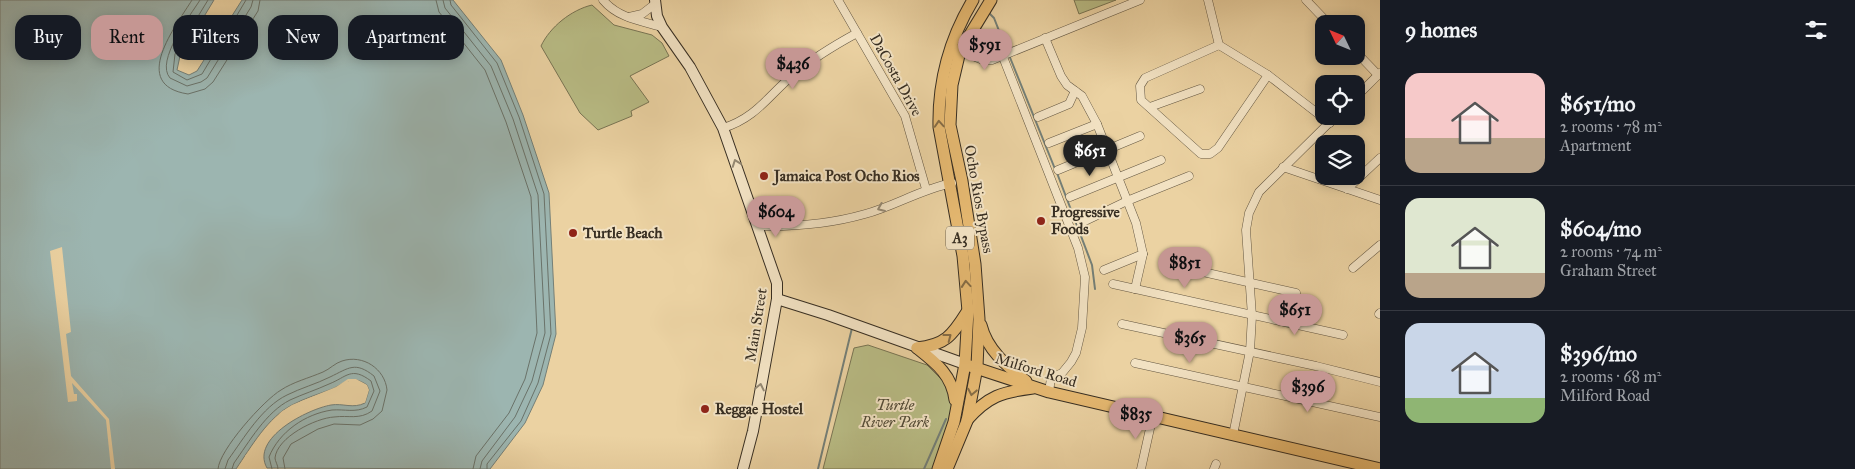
<!DOCTYPE html>
<meta charset="utf-8">
<style>
body{margin:0;font-family:"IM FELL Great Primer",serif;background:#242831;color:#f1f3f6;height:100vh;display:flex;flex-direction:column;font-size:19px;white-space:nowrap}
*{box-sizing:border-box;margin:0}
p{font-size:16px;color:#9ea1a6}
.icon{flex:none;width:28px;height:28px;fill:none;stroke:currentColor;stroke-width:2;stroke-linecap:round;stroke-linejoin:round}
.map{position:relative;flex:1;overflow:hidden}
.drawer{display:flex;flex-direction:column;background:#171b24;width:475px}
.drawer>*{flex:none}
.guide{position:absolute;left:15px;top:15px;width:475px;height:45px;display:flex;gap:10px}
.needle{width:32px;rotate:313deg}
.tools{position:absolute;left:1315px;top:15px;display:grid;gap:10px}
.tools a{display:grid;place-items:center;width:50px;height:50px;border-radius:10px;background:#171b24;box-shadow:0 2px 12px #0003;font-size:25px}
.price{position:absolute;translate:-50% -42px;padding:0 11px;border-radius:18px;background:#c59692;color:#111;font-size:16px;line-height:32px;filter:drop-shadow(0 1px 2px #0008)}
.price::after{content:'';position:absolute;left:50%;top:30px;width:15px;height:11px;margin-left:-8px;background:inherit;clip-path:polygon(0 0,100% 0,50% 100%)}
.price.active{background:#222;color:#fff}
ul{padding:0;list-style:none}
li{display:flex;align-items:center;gap:15px;height:125px;padding:0 25px}
li+li{border-top:1px solid #363941}
li span{display:grid;place-items:center;flex:none;width:140px;height:100px;border-radius:15px;color:#555}
li>.icon{margin-inline-start:auto}
span .icon{width:60px;height:60px;fill:#fffc;stroke-width:1}
li b{font-size:21px}
h2{display:flex;justify-content:space-between;align-items:center;height:60px;padding:0 25px;font-size:21px}
.pill{padding:0 18px;border-radius:15px;background:#171b24;box-shadow:0 2px 12px #0003;font-size:18px;line-height:45px}
.pill.active{background:#c59692;color:#111}
main{display:flex;flex:1;min-height:0}
.map>svg:first-child{display:block}
.green{fill:#b8bb84;stroke:#787453}
.water{fill:#9cb5b0;stroke:#747f77}
.pier{fill:#ebd2a2}
.lines{fill:none;stroke-linecap:round;stroke-linejoin:round}
.shore{stroke:#6a7269;stroke-width:1}
.stream{stroke:#747f77;stroke-width:2}
.street-casing{stroke:#645742;stroke-width:9}
.secondary-casing{stroke:#372e22;stroke-width:12}
.primary-casing{stroke:#372e22;stroke-width:13}
.street{stroke:#f2e2c3;stroke-width:8}
.secondary{stroke:#f2e2c3;stroke-width:10}
.primary{stroke:#e6b971;stroke-width:11}
.oneway{stroke:#866d46}
.oneway2{stroke:#948872}
.poi-dot{fill:#8f2418;stroke:#f2e2c3;stroke-width:2}
.labels{text-anchor:middle;dominant-baseline:central;stroke-width:4;stroke-linejoin:round;paint-order:stroke}
.shield{fill:#f2e2c3;stroke:#6f6452;stroke-width:1}
.shield-label{font-size:14px;font-weight:bold;fill:#372e22}
.street-label{font-size:15px;fill:#372e22;stroke:#f2e2c3}
.poi-label{font-size:15px;font-weight:bold;fill:#372e22;stroke:#f2e2c3;text-anchor:start}
.park-label{font-size:15px;font-style:italic;fill:#514a36;stroke:#f2e2c3}
</style>
<main>
<div class="map">
<svg width="1380" height="469" viewBox="0 0 1380 469">
<rect width="100%" height="100%" fill="#ebd2a2"/>
<filter id="stains"><feTurbulence type="fractalNoise" baseFrequency=".004" numOctaves="4"/><feColorMatrix values="0 0 0 0 .2 0 0 0 0 .09 0 0 0 0 .02 0 0 0 .5 -.17"/></filter>
<radialGradient id="worn" r=".72"><stop offset=".6" stop-color="#630" stop-opacity="0"/><stop offset="1" stop-color="#630" stop-opacity=".3"/></radialGradient>
<g class="green">
<polygon points="1074,0 1116,0 1079,14"/>
<path d="M592 5 614 25 652 35 662 43 669 56 630 76 649 102 631 111 632 116 598 130 580 113 541 46C550 27 571 10 592 5Z"/>
<polygon points="868,345 927,365 946,384 954,405 938,469 823,469 854,348"/>
</g>
<path class="water" d="M0 0H214L180 56 177 70 189 75 197 71 242 0H453L501 60 523 115 549 193 556 334 543 385 525 423 490 469 267 468C250 438 308 409 331 405 343 403 353 409 365 403L369 390 367 385C351 374 346 383 332 389 319 394 305 398 292 405 268 417 251 447 236 469H0Z"/>
<g class="pier">
<polygon points="62,247 71,332 66,334 71,376 109,419 115,469 111,469 106,420 72,383 74,394 77,394 77,401 68,402 50,251"/>
<polygon points="348,379 356,379 367,385 369,390 365,403 362,401 366,390 365,386 356,381 349,381 338,389 293,407 283,414 247,458 245,456 281,412 292,405 336,387"/>
</g>
<g class="lines">
<g class="shore">
<path d="M192 0C176 26 129 85 188 94L205 89 213 82 258 11 260 0"/>
<path d="M200 0C190 16 155 61 170 78L187 86 201 82 207 78 251 7 253 0"/>
<polyline points="208,0 175,54 173,72 187,80 202,74 246,0"/>
<polyline points="436,0 439,12 485,70 506,122 531,197 537,333 525,379 509,413 476,456 473,469"/>
<polyline points="443,0 445,8 491,66 513,119 538,195 545,333 532,381 515,417 482,461 480,469"/>
<polyline points="450,0 451,5 497,63 519,117 544,194 551,334 538,383 521,421 487,464 487,469"/>
<path d="M218 469C219 450 264 400 281 390 293 382 309 378 323 372 330 369 335 363 342 361 363 354 385 369 387 390L382 411 373 419 360 425 334 424 318 429 291 444 283 458 285 469"/>
<path d="M225 469 228 460C244 438 262 407 287 395 301 388 316 384 330 377 349 368 355 361 374 376L380 391 372 411C359 420 349 415 334 417 316 418 277 437 275 458 275 461 278 465 278 469"/>
<path d="M232 469 234 463C249 442 266 412 290 400 303 394 316 390 329 384 347 377 351 366 371 381L374 391 367 407C355 413 345 409 332 410 305 414 279 432 269 457L272 469"/>
</g>
<g class="stream">
<polyline points="989,13 994,18 1007,51"/>
<polyline points="1009,55 1055,169"/>
<polyline points="1057,173 1092,265 1095,289"/>
<polyline points="818,469 852,328"/>
<polyline points="924,469 946,419"/>
</g>
<g class="street-casing">
<g id="street">
<path d="M603 0C618 18 641 21 662 27"/>
<polyline points="838,0 905,116 926,189"/>
<polyline points="1208,0 1219,45 1268,75 1330,123"/>
<polyline points="1306,0 1329,24"/>
<polyline points="629,17 642,14 655,4"/>
<polyline points="1045,38 1061,76 1067,85 1082,96 1097,124 1136,223 1143,254 1104,270"/>
<polyline points="1219,45 1145,78 1140,86 1141,100 1201,154 1210,154 1218,148 1268,75"/>
<polyline points="960,51 983,60 992,60 1140,0"/>
<polyline points="1356,52 1378,75"/>
<polyline points="1003,57 1078,248 1085,277 1082,328 1076,353 1071,362 1062,373 1051,378 1049,392"/>
<polyline points="1356,97 1380,73"/>
<polyline points="1150,107 1200,89"/>
<polyline points="1038,117 1069,104 1075,91"/>
<path d="M723 128C756 118 769 95 793 75 813 58 835 45 857 33"/>
<polyline points="1049,143 1097,124"/>
<polyline points="1283,167 1380,200"/>
<polyline points="1058,170 1140,136"/>
<polyline points="1347,189 1380,158"/>
<polyline points="1070,197 1161,160"/>
<polyline points="1081,223 1127,201 1189,176"/>
<path d="M758 226C795 227 830 224 865 214 895 206 919 190 952 183"/>
<polyline points="1181,267 1296,293"/>
<polyline points="1353,268 1380,245"/>
<polyline points="1113,284 1343,335"/>
<polyline points="1135,289 1143,254"/>
<polyline points="1379,314 1380,313"/>
<polyline points="1122,324 1316,366 1380,382"/>
<polyline points="1135,363 1380,417"/>
<polyline points="1233,435 1250,351 1252,316 1246,230 1249,213 1259,192 1336,116"/>
<polyline points="1141,469 1153,415"/>
<polyline points="1214,469 1216,464"/>
</g>
</g>
<g class="secondary-casing">
<g id="secondary">
<polyline points="655,0 657,16 662,27 690,67 723,128 777,283 777,299 753,431 743,469"/>
<polyline points="777,299 828,315 965,364"/>
</g>
</g>
<g class="primary-casing">
<g id="primary">
<path d="M981 325C987 350 1007 366 1026 381"/>
<path d="M917 348C936 363 952 375 955 400"/>
<path d="M917 348C945 345 952 336 967 312"/>
<polyline points="970,366 1049,392 1380,469"/>
<path d="M967 420C988 396 1002 392 1033 388"/>
<path d="M938 469 954 422 965 364 968 311 963 256 939 127C938 81 949 40 973 0"/>
<polyline points="947,469 967,421 977,367 979,319 975,264 962,181 950,125 952,85 960,51 991,0"/>
</g>
</g>
<use href="#street" class="street"/>
<use href="#secondary" class="secondary"/>
<use href="#primary" class="primary"/>
</g>
<defs><path id="oneway-chevron" d="M-2-3.5L2.5 0L-2 3.5" fill="none" stroke-width="1.6" stroke-linecap="round" stroke-linejoin="round" transform="scale(1.25)"/></defs>
<g class="oneway">
<use href="#oneway-chevron" transform="translate(939 124) rotate(-94)"/>
<use href="#oneway-chevron" transform="translate(966 284) rotate(-95)"/>
<use href="#oneway-chevron" transform="translate(948 337) rotate(-37)"/>
<use href="#oneway-chevron" transform="translate(972 392) rotate(101)"/>
</g>
<g class="oneway2">
<use href="#oneway-chevron" transform="translate(736 163) rotate(-110)"/>
<use href="#oneway-chevron" transform="translate(881 208) rotate(157)"/>
<use href="#oneway-chevron" transform="translate(760 387) rotate(-78)"/>
</g>
<g class="poi-dot">
<circle cx="764" cy="176" r="5"/>
<circle cx="1041" cy="221" r="5"/>
<circle cx="573" cy="233" r="5"/>
<circle cx="705" cy="409" r="5"/>
</g>
<g class="labels">
<rect class="shield" x="946" y="226.5" width="28" height="23" rx="4"/>
<g class="shield-label">
<text x="960" y="238">A3</text>
</g>
<g class="street-label">
<text transform="translate(896 75) rotate(61)">DaCosta Drive</text>
<text transform="translate(979 199) rotate(80)">Ocho Rios Bypass</text>
<text transform="translate(756 325) rotate(-81)">Main Street</text>
<text transform="translate(1036 370) rotate(17)">Milford Road</text>
</g>
<g class="poi-label">
<text x="774" y="176">Jamaica Post Ocho Rios</text>
<text x="1051" y="212">Progressive<tspan x="1051" dy="17">Foods</tspan></text>
<text x="583" y="233">Turtle Beach</text>
<text x="715" y="409">Reggae Hostel</text>
</g>
<g class="park-label">
<text x="895" y="405">Turtle<tspan x="895" dy="17">River Park</tspan></text>
</g>
</g>
<rect width="100%" height="100%" filter="url(#stains)"/>
<rect width="100%" height="100%" fill="url(#worn)"/>
</svg>
<div class="tools">
<a><svg class="needle" viewBox="-14 -14 28 28"><path d="M0-13l5 13h-10z" fill="#e53935"/><path d="M0 13l5-13h-10z" fill="#9ea1a6"/></svg></a>
<a><svg class="icon" aria-label="locate" viewBox="0 0 24 24"><circle cx="12" cy="12" r="6"/><path d="M12 2v4M12 18v4M2 12h4M18 12h4"/></svg></a>
<a><svg class="icon" aria-label="layers" viewBox="0 0 24 24"><path d="M12 4l9 5-9 5-9-5zM3 14l9 5 9-5"/></svg></a>
</div>
<b class="price" style="left:985px;top:71px">$591</b>
<b class="price" style="left:793px;top:90px">$436</b>
<b class="price active" style="left:1090px;top:177px">$651</b>
<b class="price" style="left:776px;top:238px">$604</b>
<b class="price" style="left:1185px;top:289px">$851</b>
<b class="price" style="left:1295px;top:336px">$651</b>
<b class="price" style="left:1190px;top:364px">$365</b>
<b class="price" style="left:1308px;top:413px">$396</b>
<b class="price" style="left:1136px;top:440px">$835</b>
<div class="guide">
<a class="pill">Buy</a>
<a class="pill active">Rent</a>
<a class="pill">Filters</a>
<a class="pill">New</a>
<a class="pill">Apartment</a>
</div>
</div>
<section class="drawer">
<h2>9 homes<svg class="icon" aria-label="filters" viewBox="0 0 24 24"><path d="M4 7h16M4 17h16"/><circle cx="9" cy="7" r="2"/><circle cx="15" cy="17" r="2"/></svg></h2>
<ul>
<li><span style="background:linear-gradient(#f6c9c9 65%,#b9a48a 0)"><svg class="icon" aria-label="home" viewBox="0 0 24 24"><path d="M3 11l9-7 9 7M6 9v11h12V9"/></svg></span><div><b>$651/mo</b><p>2 rooms · 78 m²</p><p>Apartment</p></div></li>
<li><span style="background:linear-gradient(#dfe7d0 75%,#b9a48a 0)"><svg class="icon" aria-label="home" viewBox="0 0 24 24"><path d="M3 11l9-7 9 7M6 9v11h12V9"/></svg></span><div><b>$604/mo</b><p>2 rooms · 74 m²</p><p>Graham Street</p></div></li>
<li><span style="background:linear-gradient(#c9d6e8 75%,#8fb573 0)"><svg class="icon" aria-label="home" viewBox="0 0 24 24"><path d="M3 11l9-7 9 7M6 9v11h12V9"/></svg></span><div><b>$396/mo</b><p>2 rooms · 68 m²</p><p>Milford Road</p></div></li>
</ul>
</section>
</main>
